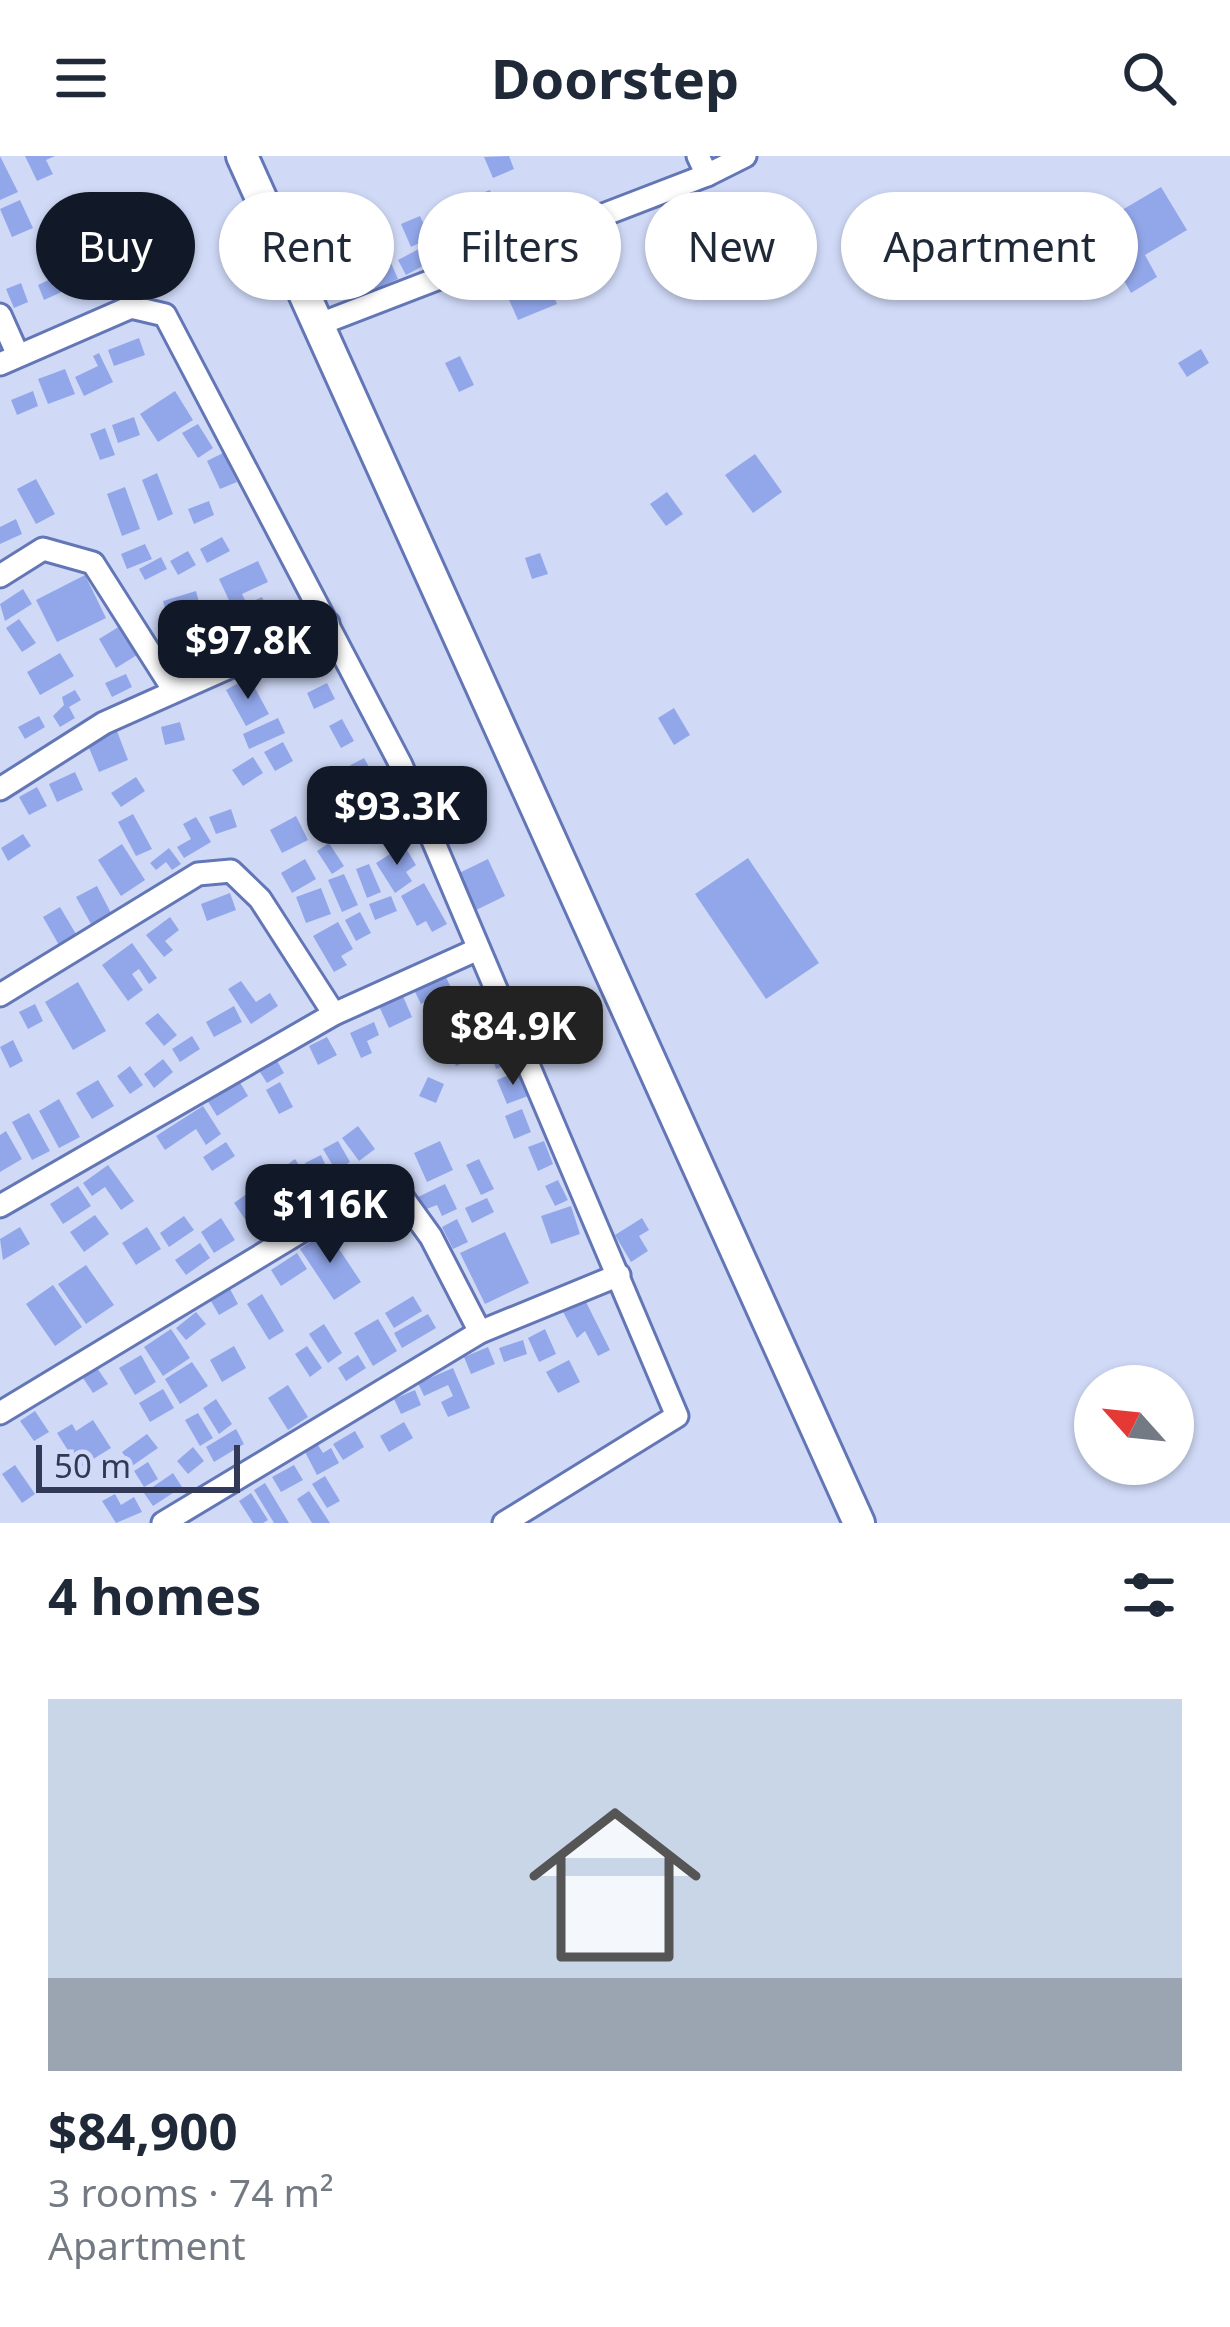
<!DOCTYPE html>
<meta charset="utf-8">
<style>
body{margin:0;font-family:"Noto Sans",sans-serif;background:#f6f6f7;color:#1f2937;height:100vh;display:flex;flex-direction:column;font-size:45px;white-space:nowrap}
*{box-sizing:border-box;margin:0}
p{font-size:39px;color:#747a83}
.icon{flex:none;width:66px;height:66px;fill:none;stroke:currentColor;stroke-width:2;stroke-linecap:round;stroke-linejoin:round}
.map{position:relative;height:1367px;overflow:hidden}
.side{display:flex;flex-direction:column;background:#fff;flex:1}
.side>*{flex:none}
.banner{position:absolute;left:36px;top:36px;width:1158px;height:108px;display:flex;gap:24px}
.needle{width:78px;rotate:297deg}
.buttons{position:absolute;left:1074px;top:1209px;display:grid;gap:24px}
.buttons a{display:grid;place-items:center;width:120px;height:120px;border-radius:50%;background:#fff;box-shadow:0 3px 9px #0004;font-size:60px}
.scale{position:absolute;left:36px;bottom:30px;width:204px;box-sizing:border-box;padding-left:12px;border:6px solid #313956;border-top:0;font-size:33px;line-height:42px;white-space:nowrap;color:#313956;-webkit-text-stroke:9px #d0daf7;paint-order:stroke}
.price{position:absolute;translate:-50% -102px;padding:0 27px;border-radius:24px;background:#111827;color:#fff;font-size:39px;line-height:78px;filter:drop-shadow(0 3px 6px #0008)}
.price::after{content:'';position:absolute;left:50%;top:72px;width:36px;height:27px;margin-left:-18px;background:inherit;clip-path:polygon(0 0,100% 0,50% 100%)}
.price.current{background:#222;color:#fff}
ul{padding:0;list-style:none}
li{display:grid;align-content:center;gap:24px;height:636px;padding:0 48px}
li+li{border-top:3px solid #e0e1e3}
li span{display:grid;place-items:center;height:372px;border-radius:0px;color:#555}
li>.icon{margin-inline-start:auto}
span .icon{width:216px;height:216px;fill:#fffc;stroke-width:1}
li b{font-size:51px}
h2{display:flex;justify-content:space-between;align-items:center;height:144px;padding:0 48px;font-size:51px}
.tag{padding:0 42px;border-radius:54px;background:#fff;box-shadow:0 3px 9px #0004;font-size:42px;line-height:108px}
.tag.current{background:#111827;color:#fff}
header{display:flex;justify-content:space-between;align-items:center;height:156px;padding:0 48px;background:#fff;font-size:54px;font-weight:700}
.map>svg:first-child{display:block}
.building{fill:#92a7ea}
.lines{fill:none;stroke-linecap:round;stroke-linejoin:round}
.street-casing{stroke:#6376b6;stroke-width:27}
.secondary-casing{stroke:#6376b6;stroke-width:36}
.street{stroke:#fff;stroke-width:21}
.secondary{stroke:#fff;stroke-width:30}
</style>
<header><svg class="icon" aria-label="menu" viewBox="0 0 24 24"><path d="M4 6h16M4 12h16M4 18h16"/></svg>Doorstep<svg class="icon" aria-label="search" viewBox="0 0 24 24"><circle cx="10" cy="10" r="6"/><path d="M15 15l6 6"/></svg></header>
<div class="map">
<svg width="1230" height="1367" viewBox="0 0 1230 1367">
<rect width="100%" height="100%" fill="#d0daf7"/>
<g class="building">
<polygon points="0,0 18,36 0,44"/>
<polygon points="25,0 55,0 46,4 53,18 37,25"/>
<polygon points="509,0 514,13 493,22 484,1"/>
<polygon points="1161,31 1187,74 1145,99 1157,121 1131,137 1118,114 1081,136 1056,93"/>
<polygon points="490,34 503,72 475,83 461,45"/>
<polygon points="20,44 33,72 12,81 0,53"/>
<polygon points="88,51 95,70 52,87 45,69"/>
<polygon points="420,60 430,82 411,91 401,68"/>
<polygon points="108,78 123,108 97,121 82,91"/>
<polygon points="432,86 440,101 406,119 398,104"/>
<polygon points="391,107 398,123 375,133 368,117"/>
<polygon points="534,114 541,131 549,128 557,148 518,164 502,128"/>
<polygon points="59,119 66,134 44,144 38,129"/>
<polygon points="104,123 112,134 105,139 100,131 82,144 74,132"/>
<polygon points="21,127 28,146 14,152 6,133"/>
<polygon points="139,182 145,199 114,210 108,194"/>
<polygon points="1201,193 1209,207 1187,221 1178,207"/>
<polygon points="99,197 113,226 84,240 75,221 98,210 93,200"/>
<polygon points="460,200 474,229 459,236 445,207"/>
<polygon points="65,213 75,238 48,248 38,223"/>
<polygon points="33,235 38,250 17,259 11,244"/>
<polygon points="175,235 193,264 158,286 140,258"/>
<polygon points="134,261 140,279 118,287 112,269"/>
<polygon points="198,268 213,292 198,302 182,277"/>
<polygon points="105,272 115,299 100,304 90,278"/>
<polygon points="223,297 237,326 220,333 207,305"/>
<polygon points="755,298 782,336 753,357 725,319"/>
<polygon points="157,317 173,358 158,365 142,324"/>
<polygon points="36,323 55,358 36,368 17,333"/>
<polygon points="125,331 140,373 122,380 107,338"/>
<polygon points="667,336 683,358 666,370 650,348"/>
<polygon points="209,345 214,359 194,368 188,353"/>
<polygon points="16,363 22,378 0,388 0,371"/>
<polygon points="222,381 230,395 207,407 200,393"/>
<polygon points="145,388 152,403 127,413 121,398"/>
<polygon points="188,395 196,409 178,419 170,405"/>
<polygon points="540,397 548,418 532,423 525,402"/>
<polygon points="161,401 167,413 145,424 139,413"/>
<polygon points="258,405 268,426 242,438 247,448 262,441 269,457 241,470 219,423"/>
<polygon points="85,419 106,462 57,486 36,444"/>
<polygon points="23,433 32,448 5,465 0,448"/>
<polygon points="196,435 200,450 167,460 163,445"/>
<polygon points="196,458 200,472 171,481 167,466"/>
<polygon points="19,463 36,487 22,496 6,472"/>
<polygon points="120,470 137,499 116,512 99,483"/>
<polygon points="60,497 74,520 40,539 27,516"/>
<polygon points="126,518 132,531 112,541 105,527"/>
<polygon points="249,521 269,558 246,570 226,534"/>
<polygon points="327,527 335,543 314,553 307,537"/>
<polygon points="75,534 81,544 69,551 75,562 60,571 53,560 64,549 62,541"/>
<polygon points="674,552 690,579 674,589 658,562"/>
<polygon points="39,560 45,571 25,583 18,571"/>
<polygon points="278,562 285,577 249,593 243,578"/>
<polygon points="342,563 354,585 341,592 329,570"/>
<polygon points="180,566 185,584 165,589 161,571"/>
<polygon points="117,575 128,604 99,616 87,587"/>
<polygon points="283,586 293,605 275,615 264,596"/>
<polygon points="253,601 263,617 243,630 232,614"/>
<polygon points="364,602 373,618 358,627 349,610"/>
<polygon points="75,616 83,634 57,646 49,628"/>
<polygon points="136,621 145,635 121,651 111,637"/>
<polygon points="375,624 385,646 371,652 366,641 358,645 353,634"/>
<polygon points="37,631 47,650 29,659 19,641"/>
<polygon points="345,634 353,649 330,660 323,644"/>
<polygon points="231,653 237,671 216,678 209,661"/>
<polygon points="357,654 363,667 340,678 334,665"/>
<polygon points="133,658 152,693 136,700 118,666"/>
<polygon points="296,660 308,684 282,697 270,674"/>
<polygon points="196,661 211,686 184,702 177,691 191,683 183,668"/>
<polygon points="391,661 402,685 389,691 378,667"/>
<polygon points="23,678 31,690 8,705 1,692"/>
<polygon points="329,687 344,710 332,718 317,695"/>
<polygon points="122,688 145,724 121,740 98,704"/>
<polygon points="404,689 416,709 406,716 412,725 395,737 376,707"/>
<polygon points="169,692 181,708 172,714 166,706 156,714 150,707"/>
<polygon points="748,702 819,807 766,843 695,738"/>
<polygon points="305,703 316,723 292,737 281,717"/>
<polygon points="488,703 505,740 472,756 455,719"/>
<polygon points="369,708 381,736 367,742 356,713"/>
<polygon points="344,718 358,749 342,756 328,724"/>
<polygon points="424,727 447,768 432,776 426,765 417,770 401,740"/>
<polygon points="97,730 111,757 91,768 76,741"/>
<polygon points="321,732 331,758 306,767 296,741"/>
<polygon points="230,737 236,754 207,765 201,748"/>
<polygon points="391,740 397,755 375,764 369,748"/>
<polygon points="60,751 76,778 59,789 43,761"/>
<polygon points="360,756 371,777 356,785 345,764"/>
<polygon points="170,761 179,774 165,785 173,794 164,801 146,779"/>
<polygon points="338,766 353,793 341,800 347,809 334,816 313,780"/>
<polygon points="132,787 157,822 149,828 139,813 132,818 143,834 128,845 102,809"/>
<polygon points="445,819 452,834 421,848 414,834"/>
<polygon points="241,825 256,846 270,837 278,850 251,868 228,833"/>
<polygon points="78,826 106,875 73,894 45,846"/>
<polygon points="473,831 488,857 472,866 457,840"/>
<polygon points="402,838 412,861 389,872 378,848"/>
<polygon points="35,848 43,865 28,873 19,856"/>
<polygon points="234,850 242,866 214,881 206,866"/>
<polygon points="158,857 177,879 164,890 145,867"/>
<polygon points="374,866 379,879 367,885 372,897 361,902 350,877"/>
<polygon points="500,877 509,908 496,913 486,882"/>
<polygon points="192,880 200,893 180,906 172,893"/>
<polygon points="327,881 337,899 318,909 309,890"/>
<polygon points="480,883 486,897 456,910 450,896"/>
<polygon points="13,884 23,905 10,912 0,891"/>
<polygon points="163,903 173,916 154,932 144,918"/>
<polygon points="276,903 284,917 267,927 258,913"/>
<polygon points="130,910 143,929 130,938 117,920"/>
<polygon points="518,915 528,940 507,948 497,924"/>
<polygon points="428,921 444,928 436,947 419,940"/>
<polygon points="238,923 248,940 217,960 207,944"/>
<polygon points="98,924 114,950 92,963 76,937"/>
<polygon points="280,926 293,951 279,958 266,934"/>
<polygon points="59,943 80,981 59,992 39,955"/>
<polygon points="203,950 221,978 206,989 196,973 165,994 156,980"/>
<polygon points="522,953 531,976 514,983 505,960"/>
<polygon points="29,957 50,995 32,1004 12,966"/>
<polygon points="358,970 375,993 359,1005 342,982"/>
<polygon points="6,975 22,1003 0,1016 0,979"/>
<polygon points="338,985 350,1006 336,1015 323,993"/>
<polygon points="440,985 453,1014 427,1026 414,997"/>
<polygon points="544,985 553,1008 538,1015 528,991"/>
<polygon points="226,986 235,1000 212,1015 203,1001"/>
<polygon points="321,999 331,1021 315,1028 305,1007"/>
<polygon points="295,1003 309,1024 294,1034 280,1014"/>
<polygon points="479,1003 494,1033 481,1039 466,1009"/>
<polygon points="108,1009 134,1045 121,1054 105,1031 92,1040 83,1027"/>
<polygon points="269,1022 277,1035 285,1030 294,1043 274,1056 257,1030"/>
<polygon points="558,1024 568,1044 555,1050 545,1030"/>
<polygon points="445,1028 457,1053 442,1060 437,1049 424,1054 418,1041"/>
<polygon points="78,1030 91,1050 63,1068 50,1048"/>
<polygon points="251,1035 272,1064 254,1076 234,1047"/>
<polygon points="487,1042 494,1056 472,1067 465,1052"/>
<polygon points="571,1050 580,1078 551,1088 541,1060"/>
<polygon points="365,1055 374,1070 355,1082 345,1068"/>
<polygon points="95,1059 109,1078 84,1096 70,1076"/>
<polygon points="184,1060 194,1074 169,1091 160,1077"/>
<polygon points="221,1062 235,1084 214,1097 201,1076"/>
<polygon points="642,1062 649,1074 639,1080 648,1095 631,1106 615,1079"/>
<polygon points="457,1063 468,1086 453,1093 442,1071"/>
<polygon points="20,1071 30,1088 3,1104 0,1083"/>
<polygon points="147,1071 161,1093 136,1109 122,1087"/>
<polygon points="327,1075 361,1126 334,1144 300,1093"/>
<polygon points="505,1076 529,1127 485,1148 460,1097"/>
<polygon points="200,1087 210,1102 186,1119 175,1104"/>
<polygon points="297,1097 307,1113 281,1130 271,1114"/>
<polygon points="86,1109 114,1149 86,1168 58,1128"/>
<polygon points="53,1129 82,1171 55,1190 26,1148"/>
<polygon points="230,1133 238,1148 219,1159 211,1145"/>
<polygon points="262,1138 284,1175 269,1184 247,1148"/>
<polygon points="413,1140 422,1155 394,1172 385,1157"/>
<polygon points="584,1142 610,1194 598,1200 585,1175 577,1182 562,1154"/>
<polygon points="196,1156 206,1168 186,1184 176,1172"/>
<polygon points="428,1158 436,1172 402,1192 394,1177"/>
<polygon points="378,1163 397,1195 373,1210 354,1177"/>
<polygon points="324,1168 342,1197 328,1207 309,1178"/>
<polygon points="171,1173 190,1202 163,1220 144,1191"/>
<polygon points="545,1173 556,1198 539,1206 528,1182"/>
<polygon points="523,1184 527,1198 504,1206 499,1192"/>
<polygon points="234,1190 246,1212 222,1226 210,1204"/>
<polygon points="307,1190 322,1212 310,1221 295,1198"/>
<polygon points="488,1191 495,1208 471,1218 464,1201"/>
<polygon points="141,1199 156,1226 135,1239 119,1212"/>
<polygon points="358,1199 366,1212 346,1225 338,1212"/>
<polygon points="569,1204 580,1226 558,1237 546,1216"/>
<polygon points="192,1206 208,1230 180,1248 165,1223"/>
<polygon points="97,1212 108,1228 93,1237 83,1222"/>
<polygon points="453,1212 470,1252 448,1261 441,1246 453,1240 448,1229 424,1240 418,1227"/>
<polygon points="288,1229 308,1261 288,1274 268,1242"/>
<polygon points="163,1233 174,1252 150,1266 139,1247"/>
<polygon points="415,1234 421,1249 401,1258 394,1243"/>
<polygon points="216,1243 232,1268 219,1278 203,1252"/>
<polygon points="35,1255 49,1276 34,1285 20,1265"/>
<polygon points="198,1257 213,1282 200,1290 185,1264"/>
<polygon points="93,1264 111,1292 79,1312 57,1277 72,1268 76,1275"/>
<polygon points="404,1266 413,1282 389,1296 380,1280"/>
<polygon points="236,1273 244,1288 214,1306 206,1291"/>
<polygon points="355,1275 364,1291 343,1304 333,1288"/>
<polygon points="147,1278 158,1292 132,1310 122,1296"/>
<polygon points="318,1289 323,1297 331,1292 339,1307 317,1319 305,1296"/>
<polygon points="193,1291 204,1305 188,1318 177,1305"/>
<polygon points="148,1306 158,1323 144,1331 134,1315"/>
<polygon points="15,1309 35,1338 22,1347 2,1318"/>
<polygon points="294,1309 303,1324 281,1336 272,1321"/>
<polygon points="173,1317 182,1331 153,1350 144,1337"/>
<polygon points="325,1320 340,1345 327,1352 312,1328"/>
<polygon points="265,1327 289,1367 274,1367 254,1334"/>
<polygon points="309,1335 330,1367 312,1367 297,1343"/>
<polygon points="251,1337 268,1364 263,1367 253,1367 239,1345"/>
<polygon points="115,1338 121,1349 134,1341 142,1356 116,1367 102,1345"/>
</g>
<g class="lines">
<g class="street-casing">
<g id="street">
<polyline points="707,19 745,0"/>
<polyline points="0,159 17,197"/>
<polyline points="320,168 707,19 698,0"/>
<polyline points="0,208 131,151 165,159 401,609 677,1260 504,1367"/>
<polyline points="0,420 43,393 93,407 173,533"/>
<polyline points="0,633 104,567 328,467"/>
<polyline points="0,839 198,718 231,715 260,743 334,858"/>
<polyline points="0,1050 334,858 476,794"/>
<polyline points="0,1257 366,1036 395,1031 431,1081 480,1176"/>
<polyline points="163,1367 480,1176 619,1119"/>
</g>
</g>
<g class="secondary-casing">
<polyline id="secondary" points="242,0 859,1367"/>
</g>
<use href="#street" class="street"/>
<use href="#secondary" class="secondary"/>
</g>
</svg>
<div class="buttons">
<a><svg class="needle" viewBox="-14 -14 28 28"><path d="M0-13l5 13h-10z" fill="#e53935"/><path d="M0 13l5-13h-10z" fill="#747a83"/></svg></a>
</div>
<div class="scale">50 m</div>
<b class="price" style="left:248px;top:546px">$97.8K</b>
<b class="price" style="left:397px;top:712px">$93.3K</b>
<b class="price current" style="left:513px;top:932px">$84.9K</b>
<b class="price" style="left:330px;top:1110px">$116K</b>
<div class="banner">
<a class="tag current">Buy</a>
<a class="tag">Rent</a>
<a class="tag">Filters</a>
<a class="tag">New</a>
<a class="tag">Apartment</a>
</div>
</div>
<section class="side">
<h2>4 homes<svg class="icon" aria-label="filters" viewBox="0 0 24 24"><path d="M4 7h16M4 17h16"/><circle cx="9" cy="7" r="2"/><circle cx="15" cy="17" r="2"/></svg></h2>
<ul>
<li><span style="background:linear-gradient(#c9d6e8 75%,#9aa5b1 0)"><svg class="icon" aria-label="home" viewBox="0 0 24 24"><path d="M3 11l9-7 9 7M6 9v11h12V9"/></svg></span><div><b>$84,900</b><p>3 rooms · 74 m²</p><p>Apartment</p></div></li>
</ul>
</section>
